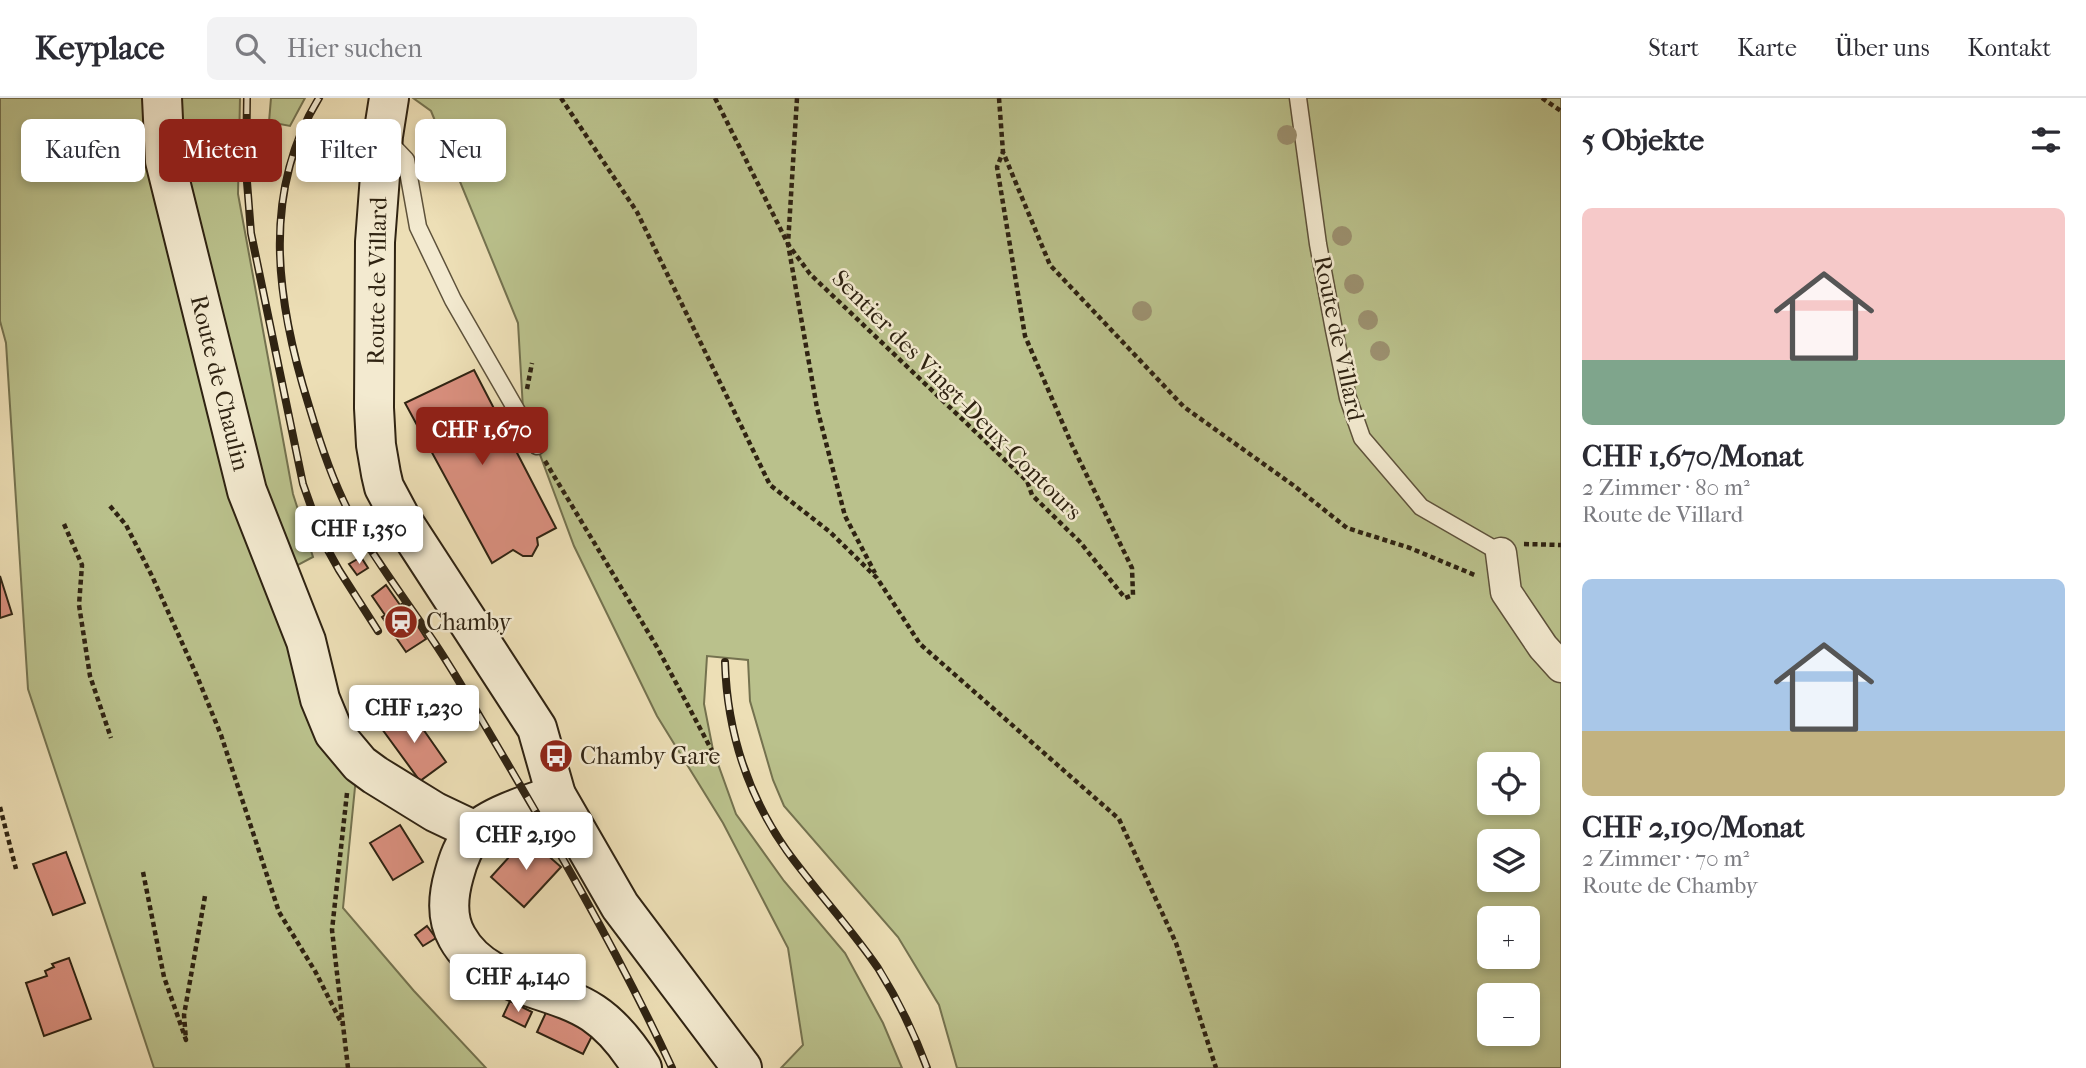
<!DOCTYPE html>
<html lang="de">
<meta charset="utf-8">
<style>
body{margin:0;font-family:"IM FELL French Canon",serif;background:#f2f2f3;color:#2b2b33;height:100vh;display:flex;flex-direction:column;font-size:26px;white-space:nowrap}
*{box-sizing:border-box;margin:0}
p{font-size:23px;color:#7c7c81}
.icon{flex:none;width:38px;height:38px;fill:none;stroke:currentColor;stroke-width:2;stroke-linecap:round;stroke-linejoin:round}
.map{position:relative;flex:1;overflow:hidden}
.panel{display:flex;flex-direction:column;background:#fff;width:525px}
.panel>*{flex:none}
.top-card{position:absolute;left:21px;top:21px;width:665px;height:63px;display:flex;gap:14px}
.fabs{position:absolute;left:1477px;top:654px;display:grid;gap:14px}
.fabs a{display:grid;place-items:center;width:63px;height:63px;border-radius:10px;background:#fff;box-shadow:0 4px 10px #0003;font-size:35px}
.price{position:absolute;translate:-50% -60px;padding:0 16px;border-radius:7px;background:#fff;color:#222;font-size:23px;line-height:46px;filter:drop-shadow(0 2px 4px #0008)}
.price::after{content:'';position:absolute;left:50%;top:42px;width:21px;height:16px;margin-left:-10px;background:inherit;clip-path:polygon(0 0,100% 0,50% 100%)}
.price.current{background:#8f2418;color:#fff}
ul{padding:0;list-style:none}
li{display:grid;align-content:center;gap:14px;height:371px;padding:0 21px}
li span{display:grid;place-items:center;height:217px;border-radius:10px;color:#555}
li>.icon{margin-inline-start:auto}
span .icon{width:126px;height:126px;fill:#fffc;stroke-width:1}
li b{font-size:30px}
h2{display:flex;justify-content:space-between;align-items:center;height:84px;padding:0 21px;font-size:30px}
.chip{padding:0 24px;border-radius:10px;background:#fff;box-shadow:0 4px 10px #0003;font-size:24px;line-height:63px}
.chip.current{background:#8f2418;color:#fff}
header{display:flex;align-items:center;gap:42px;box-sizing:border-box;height:98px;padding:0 35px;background:#fff;border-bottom:2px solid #e1e1e2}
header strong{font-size:33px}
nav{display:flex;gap:38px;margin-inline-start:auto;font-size:24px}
.search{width:490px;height:63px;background:#f2f2f3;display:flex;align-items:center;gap:18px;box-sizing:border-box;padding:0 24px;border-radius:10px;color:#7c7c81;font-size:26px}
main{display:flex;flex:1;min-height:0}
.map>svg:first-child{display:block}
.green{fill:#bac18c;stroke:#74724f;stroke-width:2;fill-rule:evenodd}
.building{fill:#d98f7e;stroke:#2f2312;stroke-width:2}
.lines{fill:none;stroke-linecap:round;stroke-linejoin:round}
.lane-casing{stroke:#5e523b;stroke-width:19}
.street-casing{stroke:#5e523b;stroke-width:33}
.secondary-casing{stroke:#2f2312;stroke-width:42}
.path{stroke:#2f2312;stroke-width:4.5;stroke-dasharray:5 3.5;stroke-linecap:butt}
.lane{stroke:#f3ead0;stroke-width:16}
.street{stroke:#f3ead0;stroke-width:30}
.secondary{stroke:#f3ead0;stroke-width:38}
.rail-casing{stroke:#2f2312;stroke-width:8}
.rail{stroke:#f3ead0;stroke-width:5;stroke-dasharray:16;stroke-linecap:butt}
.tree{fill:#9c9170}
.labels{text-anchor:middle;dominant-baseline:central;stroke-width:5;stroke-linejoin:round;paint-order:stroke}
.street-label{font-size:24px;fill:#2f2312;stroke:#f3ead0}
.poi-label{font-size:24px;fill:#2f2312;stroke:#f3ead0;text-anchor:start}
</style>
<header>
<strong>Keyplace</strong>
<div class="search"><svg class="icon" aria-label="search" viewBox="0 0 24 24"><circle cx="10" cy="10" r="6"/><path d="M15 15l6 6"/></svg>Hier suchen</div>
<nav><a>Start</a><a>Karte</a><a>Über uns</a><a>Kontakt</a></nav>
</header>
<main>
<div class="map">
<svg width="1561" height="970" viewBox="0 0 1561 970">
<rect width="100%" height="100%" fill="#eddfb6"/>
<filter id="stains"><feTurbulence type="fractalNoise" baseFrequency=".00286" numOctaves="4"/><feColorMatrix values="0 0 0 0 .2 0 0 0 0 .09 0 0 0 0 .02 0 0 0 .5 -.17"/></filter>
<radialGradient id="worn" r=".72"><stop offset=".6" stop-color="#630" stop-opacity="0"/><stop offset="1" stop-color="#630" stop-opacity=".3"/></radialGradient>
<g class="green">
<polygon points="0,0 240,0 238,96 293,396 313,459 292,470 318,553 359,649 343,810 414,893 486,970 154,970 28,591 6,245 0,223"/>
<polygon points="271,0 305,0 290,28 269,24"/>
<path d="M413 0H1561V970H957L939 907 898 839 784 708 773 682 750 603 748 562 707 558 704 606 713 652 736 716 784 783 845 855 883 925 902 970H781L803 947 788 850 723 725 657 618 574 448 523 311 518 225 431 13ZM1489 667H1528V705H1489ZM1489 744H1528V782H1489ZM1489 821H1528V859H1489ZM1489 898H1528V936H1489Z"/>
</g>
<g class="building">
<polygon points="474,272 556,430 537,440 538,447 532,458 523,458 513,452 492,465 405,305"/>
<polygon points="361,459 368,470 357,477 349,466"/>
<polygon points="0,478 12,516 0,520"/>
<polygon points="386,487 400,507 403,505 426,541 406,554 382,519 385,517 372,498"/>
<polygon points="409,611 446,664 420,683 382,631"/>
<polygon points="400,727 423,764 393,782 370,745"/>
<polygon points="527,739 561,769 524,809 491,779"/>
<polygon points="66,754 85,805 53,817 33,766"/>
<polygon points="427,828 436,840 423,848 415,837"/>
<polygon points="69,860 91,921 44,938 26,885 47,878 45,873 54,869 52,866"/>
<polygon points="510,903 532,914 525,929 503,918"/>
<polygon points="549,908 596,930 583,956 537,934"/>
</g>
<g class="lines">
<g class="lane-casing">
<g id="lane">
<polyline points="1298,0 1318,146 1334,232 1348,300 1362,340 1421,409 1501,455"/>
<polyline points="387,42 406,62 418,129 453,202 537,348"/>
</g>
</g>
<g class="street-casing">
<polyline id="street" points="1501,455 1506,494 1543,549 1561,569"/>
</g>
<g class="secondary-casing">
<g id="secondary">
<polyline points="162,0 165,63 247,393 306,543 320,601 334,635 360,666 375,677 435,714 475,733"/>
<polyline points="389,0 383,38 375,144 374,310 376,347 381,376 384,389 400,419 537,630 556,697 620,808 742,970"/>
<path d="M556 697C535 704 489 718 474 735 463 747 458 762 454 777 448 798 446 820 457 839 485 890 549 886 593 915 614 929 629 949 642 970"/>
</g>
</g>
<g class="path">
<polyline points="561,0 637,114 770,387 830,434 877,480 920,546 1119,721 1176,845 1216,970"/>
<polyline points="715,0 788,146 810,176 1027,383 1032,397 1080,444 1125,500 1133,497 1132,470 1072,347 1025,238 997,69 1003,54"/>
<polyline points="797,0 788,146 817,310 845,418 875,475"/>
<polyline points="999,0 1003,54 1050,167 1184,309 1293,387 1347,430 1410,450 1477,478"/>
<polyline points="1542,0 1561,13"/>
<polyline points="527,291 532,265"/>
<polyline points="545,363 657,549 719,666"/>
<polyline points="110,408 126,427 152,478 197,578 221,637 279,814 315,873 342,926"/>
<polyline points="64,426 82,467 79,507 90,578 111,640"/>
<polyline points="1524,446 1561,447"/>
<polyline points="347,695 332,832 348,970"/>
<polyline points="0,709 16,771"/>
<polyline points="143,774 164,879 186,942 184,917 205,798"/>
</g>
<use href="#lane" class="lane"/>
<use href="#street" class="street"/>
<use href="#secondary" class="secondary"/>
<g class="rail-casing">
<g id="rail">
<polyline points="247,0 246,71 251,135 303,386 324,445 339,472 378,533"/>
<path d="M319 0C260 96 277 206 309 308 321 348 334 387 354 424 377 465 406 502 432 541 449 566 465 593 480 619 548 734 616 849 672 970"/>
<path d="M725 564C727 633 747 696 787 753 816 793 850 829 878 870 898 902 914 935 927 970"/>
</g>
</g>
<use href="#rail" class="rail"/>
</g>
<g class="tree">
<circle cx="1287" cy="37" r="10"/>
<circle cx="1342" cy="138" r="10"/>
<circle cx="1354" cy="186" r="10"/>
<circle cx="1142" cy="213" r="10"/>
<circle cx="1368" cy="222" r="10"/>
<circle cx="1380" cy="253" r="10"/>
</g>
<defs>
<g id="station-disc" transform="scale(1.75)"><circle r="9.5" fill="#8f2418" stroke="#f3ead0"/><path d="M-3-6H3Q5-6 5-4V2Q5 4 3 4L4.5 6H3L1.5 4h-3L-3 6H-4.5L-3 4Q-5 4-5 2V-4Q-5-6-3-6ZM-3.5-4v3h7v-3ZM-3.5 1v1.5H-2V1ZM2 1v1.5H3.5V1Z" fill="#fff"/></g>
<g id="bus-disc" transform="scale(1.75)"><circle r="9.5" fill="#8f2418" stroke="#f3ead0"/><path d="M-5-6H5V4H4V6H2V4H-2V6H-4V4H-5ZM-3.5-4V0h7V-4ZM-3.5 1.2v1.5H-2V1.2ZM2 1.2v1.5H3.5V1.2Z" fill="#fff"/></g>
</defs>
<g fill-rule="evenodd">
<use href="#station-disc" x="401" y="524"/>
<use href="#bus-disc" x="556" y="658"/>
</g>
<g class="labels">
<g class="street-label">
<text transform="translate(377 183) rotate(-89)">Route de Villard</text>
<text transform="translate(1339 240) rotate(78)">Route de Villard</text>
<text transform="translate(220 285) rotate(76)">Route de Chaulin</text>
<text transform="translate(957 297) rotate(45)">Sentier des Vingt-Deux-Contours</text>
</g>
<g class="poi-label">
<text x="426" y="524">Chamby</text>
<text x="580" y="658">Chamby Gare</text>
</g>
</g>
<rect width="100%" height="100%" filter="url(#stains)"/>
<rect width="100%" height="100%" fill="url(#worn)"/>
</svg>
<div class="fabs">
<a><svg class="icon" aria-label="locate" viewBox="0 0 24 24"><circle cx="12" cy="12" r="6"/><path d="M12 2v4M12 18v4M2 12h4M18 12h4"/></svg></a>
<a><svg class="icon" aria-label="layers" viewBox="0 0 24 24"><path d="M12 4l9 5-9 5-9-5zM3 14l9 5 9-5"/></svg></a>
<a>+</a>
<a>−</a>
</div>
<b class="price current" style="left:482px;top:369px">CHF 1,670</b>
<b class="price" style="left:359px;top:468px">CHF 1,350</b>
<b class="price" style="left:414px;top:647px">CHF 1,230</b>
<b class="price" style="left:526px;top:774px">CHF 2,190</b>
<b class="price" style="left:518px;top:916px">CHF 4,140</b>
<div class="top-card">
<a class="chip">Kaufen</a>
<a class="chip current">Mieten</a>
<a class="chip">Filter</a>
<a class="chip">Neu</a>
</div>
</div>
<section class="panel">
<h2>5 Objekte<svg class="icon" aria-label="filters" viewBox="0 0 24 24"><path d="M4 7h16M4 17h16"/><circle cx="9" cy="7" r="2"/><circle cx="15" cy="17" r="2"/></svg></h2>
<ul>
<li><span style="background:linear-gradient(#f6c9c9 70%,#7fa58c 0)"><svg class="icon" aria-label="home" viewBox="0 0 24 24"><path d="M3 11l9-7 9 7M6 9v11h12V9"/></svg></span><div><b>CHF 1,670/Monat</b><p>2 Zimmer · 80 m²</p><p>Route de Villard</p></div></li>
<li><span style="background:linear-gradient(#a9c7e8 70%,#c2b280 0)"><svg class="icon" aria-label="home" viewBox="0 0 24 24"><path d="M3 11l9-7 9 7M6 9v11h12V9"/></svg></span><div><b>CHF 2,190/Monat</b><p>2 Zimmer · 70 m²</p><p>Route de Chamby</p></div></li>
</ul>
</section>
</main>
